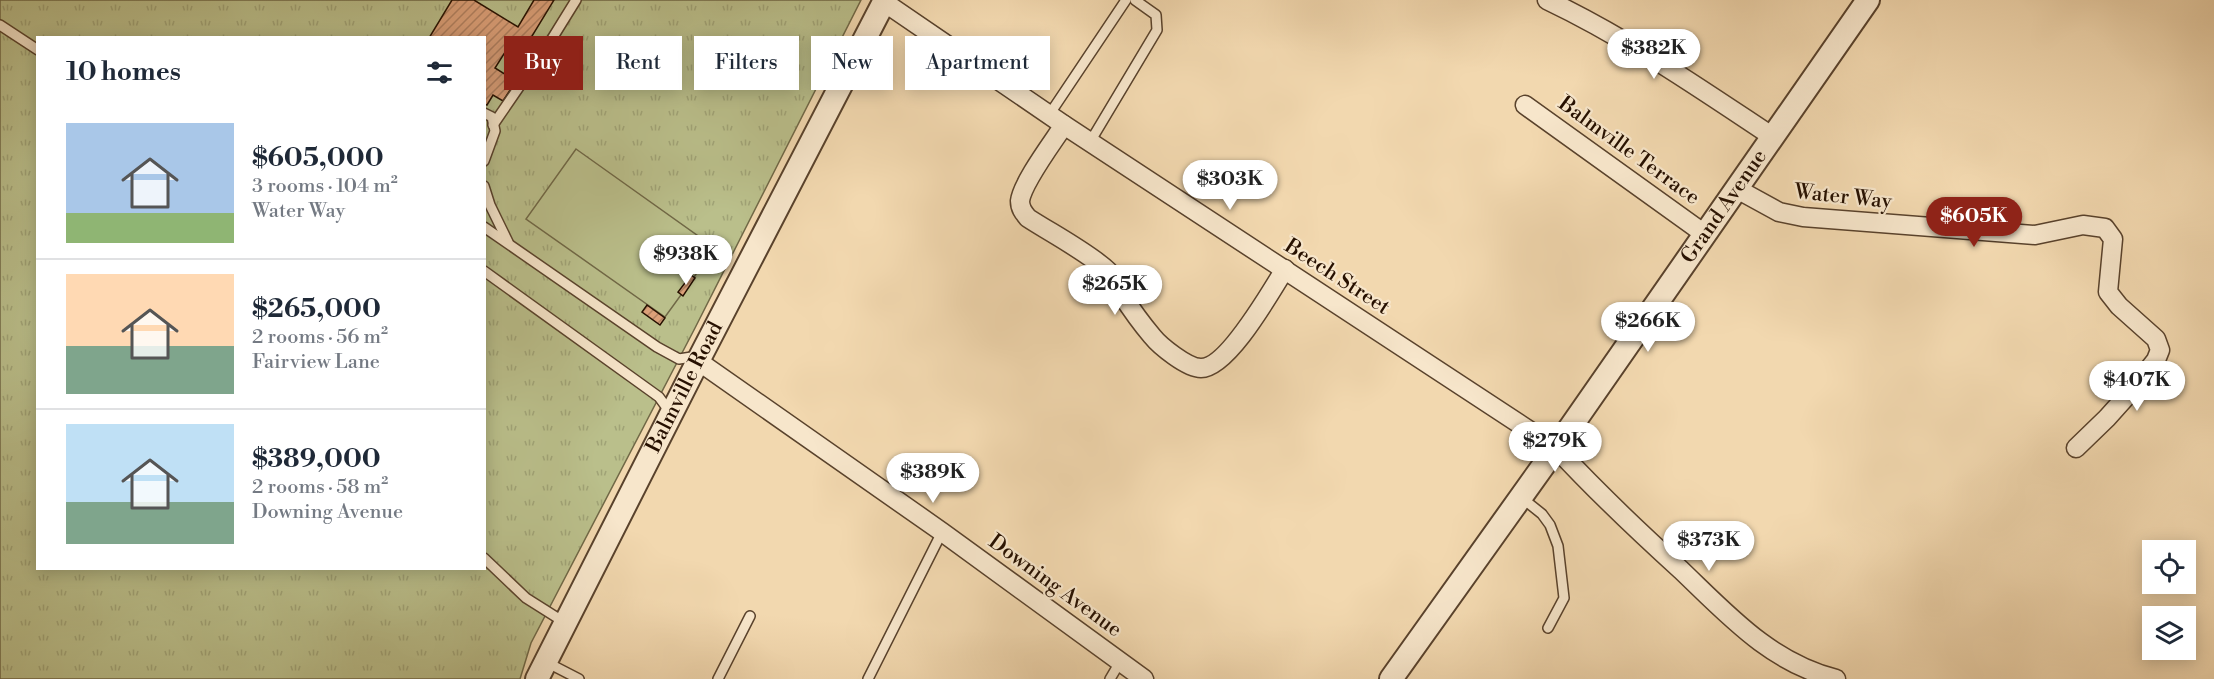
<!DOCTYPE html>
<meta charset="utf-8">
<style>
body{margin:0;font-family:"Libre Bodoni",serif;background:#f2f2f3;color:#1f2937;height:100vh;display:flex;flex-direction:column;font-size:22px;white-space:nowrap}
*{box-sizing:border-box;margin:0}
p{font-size:20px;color:#747a83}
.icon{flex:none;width:33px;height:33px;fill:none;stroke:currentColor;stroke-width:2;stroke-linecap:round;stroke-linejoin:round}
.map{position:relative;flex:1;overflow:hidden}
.sheet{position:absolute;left:36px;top:36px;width:450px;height:534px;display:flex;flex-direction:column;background:#fff;border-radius:0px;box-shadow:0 3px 15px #0003}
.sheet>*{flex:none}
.hud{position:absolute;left:504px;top:36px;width:570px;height:54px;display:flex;gap:12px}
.buttons{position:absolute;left:2142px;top:540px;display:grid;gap:12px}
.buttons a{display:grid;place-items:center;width:54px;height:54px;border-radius:0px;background:#fff;box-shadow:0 3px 15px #0003;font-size:30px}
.price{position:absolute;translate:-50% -51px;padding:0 14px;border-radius:21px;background:#fff;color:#222;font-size:20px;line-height:39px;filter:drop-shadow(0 2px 3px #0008)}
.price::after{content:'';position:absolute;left:50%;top:36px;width:18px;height:14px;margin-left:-9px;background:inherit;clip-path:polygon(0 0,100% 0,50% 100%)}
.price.current{background:#8f2418;color:#fff}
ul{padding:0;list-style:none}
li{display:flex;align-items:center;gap:18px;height:150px;padding:0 30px}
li+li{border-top:2px solid #e0e1e3}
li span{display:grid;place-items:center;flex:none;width:168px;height:120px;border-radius:0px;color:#555}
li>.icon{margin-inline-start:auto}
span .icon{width:72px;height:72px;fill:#fffc;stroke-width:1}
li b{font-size:26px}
h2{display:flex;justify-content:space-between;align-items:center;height:72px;padding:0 30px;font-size:26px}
.chip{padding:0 21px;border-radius:0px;background:#fff;box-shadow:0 3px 15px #0003;font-size:21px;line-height:54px}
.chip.current{background:#8f2418;color:#fff}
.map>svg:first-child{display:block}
.grass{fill:url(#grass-tufts);stroke:#706846;stroke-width:1.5;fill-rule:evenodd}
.park{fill:#babf8b;stroke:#706846;stroke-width:1.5}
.building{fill:url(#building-hatch);stroke:#261000;stroke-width:1.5}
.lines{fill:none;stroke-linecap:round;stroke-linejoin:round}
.service-casing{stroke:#59422c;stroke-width:12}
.minor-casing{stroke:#59422c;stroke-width:21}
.tertiary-casing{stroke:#59422c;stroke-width:26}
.service{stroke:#f7e6cb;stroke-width:9}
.minor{stroke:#f7e6cb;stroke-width:18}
.tertiary{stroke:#f7e6cb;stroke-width:22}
.labels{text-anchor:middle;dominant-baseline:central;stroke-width:4.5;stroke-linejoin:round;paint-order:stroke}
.street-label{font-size:21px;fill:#261000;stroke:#f7e6cb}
</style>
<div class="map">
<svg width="2214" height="679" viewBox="0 0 2214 679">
<defs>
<pattern id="grass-tufts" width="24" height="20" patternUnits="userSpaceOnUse" patternTransform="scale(1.5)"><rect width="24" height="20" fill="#babf8b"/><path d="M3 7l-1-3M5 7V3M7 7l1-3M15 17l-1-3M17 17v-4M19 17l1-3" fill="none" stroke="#a0a376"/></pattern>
<pattern id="building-hatch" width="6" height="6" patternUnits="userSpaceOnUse" patternTransform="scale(1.5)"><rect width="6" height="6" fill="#dca079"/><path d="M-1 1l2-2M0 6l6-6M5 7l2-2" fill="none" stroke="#b28161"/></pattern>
</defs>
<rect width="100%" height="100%" fill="#f2d8af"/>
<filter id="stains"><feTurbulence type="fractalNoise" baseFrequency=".00333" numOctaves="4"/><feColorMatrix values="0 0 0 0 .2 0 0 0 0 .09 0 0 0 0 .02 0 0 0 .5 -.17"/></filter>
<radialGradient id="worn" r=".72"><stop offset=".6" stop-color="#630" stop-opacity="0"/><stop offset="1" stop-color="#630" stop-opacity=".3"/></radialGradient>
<path class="grass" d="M0 0H861L695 328 531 643 520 679H0ZM38 38H484V568H38Z"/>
<polygon class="park" points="576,149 715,248 665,317 526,219"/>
<g class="building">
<polygon points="452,0 474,0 518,27 534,0 554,0 526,46 514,38 495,68 516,81 503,101 493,95 487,105 484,104 484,38 429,38"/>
<polygon points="691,275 695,278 683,296 678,292"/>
<polygon points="647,305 665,318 660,325 642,312"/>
</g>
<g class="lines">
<g class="service-casing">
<g id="service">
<polyline points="0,25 38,50"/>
<polyline points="484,113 492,117 495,131 484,161"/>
<polyline points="1049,115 1126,0"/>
<polyline points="493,125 550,42 576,0"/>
<polyline points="1090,142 1157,30 1156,15 1135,0"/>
<polyline points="484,186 490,205 508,242"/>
<polyline points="484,227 657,347 679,359 698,356"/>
<polyline points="484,271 659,397 670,412"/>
<polyline points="1522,498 1542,514 1550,525 1558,546 1564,598 1548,628"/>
<polyline points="484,558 526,598 564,622"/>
<polyline points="546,662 579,679"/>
<polyline points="718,679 750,616"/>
<polyline points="868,679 942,532"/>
<polyline points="1110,679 1120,662"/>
</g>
</g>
<g class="minor-casing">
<g id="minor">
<path d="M1547 0C1627 38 1699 88 1773 137"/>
<path d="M884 2 1064 125 1556 448C1596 491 1638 531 1681 570 1729 616 1770 662 1836 679"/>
<polyline points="1525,105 1706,235"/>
<path d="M1064 125C1053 142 1022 183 1020 201 1020 208 1023 212 1028 218 1051 233 1089 253 1108 271 1114 278 1117 288 1122 295 1131 309 1141 323 1152 336 1160 346 1187 368 1201 368 1228 368 1271 291 1285 269"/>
<polyline points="1737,189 1779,212 1803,217 2035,235 2083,225 2105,228 2113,239 2108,292 2119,306 2156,339 2160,350 2156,360 2133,389 2107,418 2076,448"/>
<polyline points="698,361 942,532 1144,679"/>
</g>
</g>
<g class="tertiary-casing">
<g id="tertiary">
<path id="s1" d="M537 679 698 361 885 0"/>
<path id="s2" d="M1391 679 1556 448 1868 0"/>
</g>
</g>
<use href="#service" class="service"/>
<use href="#minor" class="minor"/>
<use href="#tertiary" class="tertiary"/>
</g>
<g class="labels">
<g class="street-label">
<text transform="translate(1629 151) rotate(36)">Balmville Terrace</text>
<text transform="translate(1843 197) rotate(6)">Water Way</text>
<text stroke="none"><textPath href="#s2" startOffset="578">Grand Avenue</textPath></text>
<text transform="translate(1337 277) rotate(33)">Beech Street</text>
<text stroke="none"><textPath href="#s1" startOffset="327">Balmville Road</textPath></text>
<text transform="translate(1055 586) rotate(36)">Downing Avenue</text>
</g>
</g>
<rect width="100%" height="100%" filter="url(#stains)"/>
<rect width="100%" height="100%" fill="url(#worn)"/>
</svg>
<div class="buttons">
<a><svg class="icon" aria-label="locate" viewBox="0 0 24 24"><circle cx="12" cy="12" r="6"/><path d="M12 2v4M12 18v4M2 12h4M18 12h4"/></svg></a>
<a><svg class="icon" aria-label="layers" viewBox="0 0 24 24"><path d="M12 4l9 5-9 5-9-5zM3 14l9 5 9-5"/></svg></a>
</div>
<b class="price" style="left:1654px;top:80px">$382K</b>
<b class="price" style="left:1230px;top:211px">$303K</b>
<b class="price current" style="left:1974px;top:248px">$605K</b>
<b class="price" style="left:686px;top:286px">$938K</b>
<b class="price" style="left:1115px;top:316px">$265K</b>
<b class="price" style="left:1648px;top:353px">$266K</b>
<b class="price" style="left:2137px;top:412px">$407K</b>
<b class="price" style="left:1555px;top:473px">$279K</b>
<b class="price" style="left:933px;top:504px">$389K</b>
<b class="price" style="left:1709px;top:572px">$373K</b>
<div class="hud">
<a class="chip current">Buy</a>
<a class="chip">Rent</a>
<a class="chip">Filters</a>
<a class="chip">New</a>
<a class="chip">Apartment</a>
</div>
<section class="sheet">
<h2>10 homes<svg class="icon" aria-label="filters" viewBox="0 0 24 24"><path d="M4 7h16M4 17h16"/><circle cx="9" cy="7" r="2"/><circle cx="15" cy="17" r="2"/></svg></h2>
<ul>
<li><span style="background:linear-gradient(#a9c7e8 75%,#8fb573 0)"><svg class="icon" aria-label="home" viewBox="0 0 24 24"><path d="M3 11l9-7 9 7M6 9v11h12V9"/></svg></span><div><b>$605,000</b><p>3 rooms · 104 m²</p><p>Water Way</p></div></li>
<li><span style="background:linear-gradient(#ffd9b3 60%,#7fa58c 0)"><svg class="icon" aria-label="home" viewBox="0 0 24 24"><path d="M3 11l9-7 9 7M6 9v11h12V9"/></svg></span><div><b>$265,000</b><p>2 rooms · 56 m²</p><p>Fairview Lane</p></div></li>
<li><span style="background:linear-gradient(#bfe0f5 65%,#7fa58c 0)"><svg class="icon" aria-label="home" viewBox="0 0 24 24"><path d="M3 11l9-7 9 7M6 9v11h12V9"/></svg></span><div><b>$389,000</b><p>2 rooms · 58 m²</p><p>Downing Avenue</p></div></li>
</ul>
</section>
</div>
